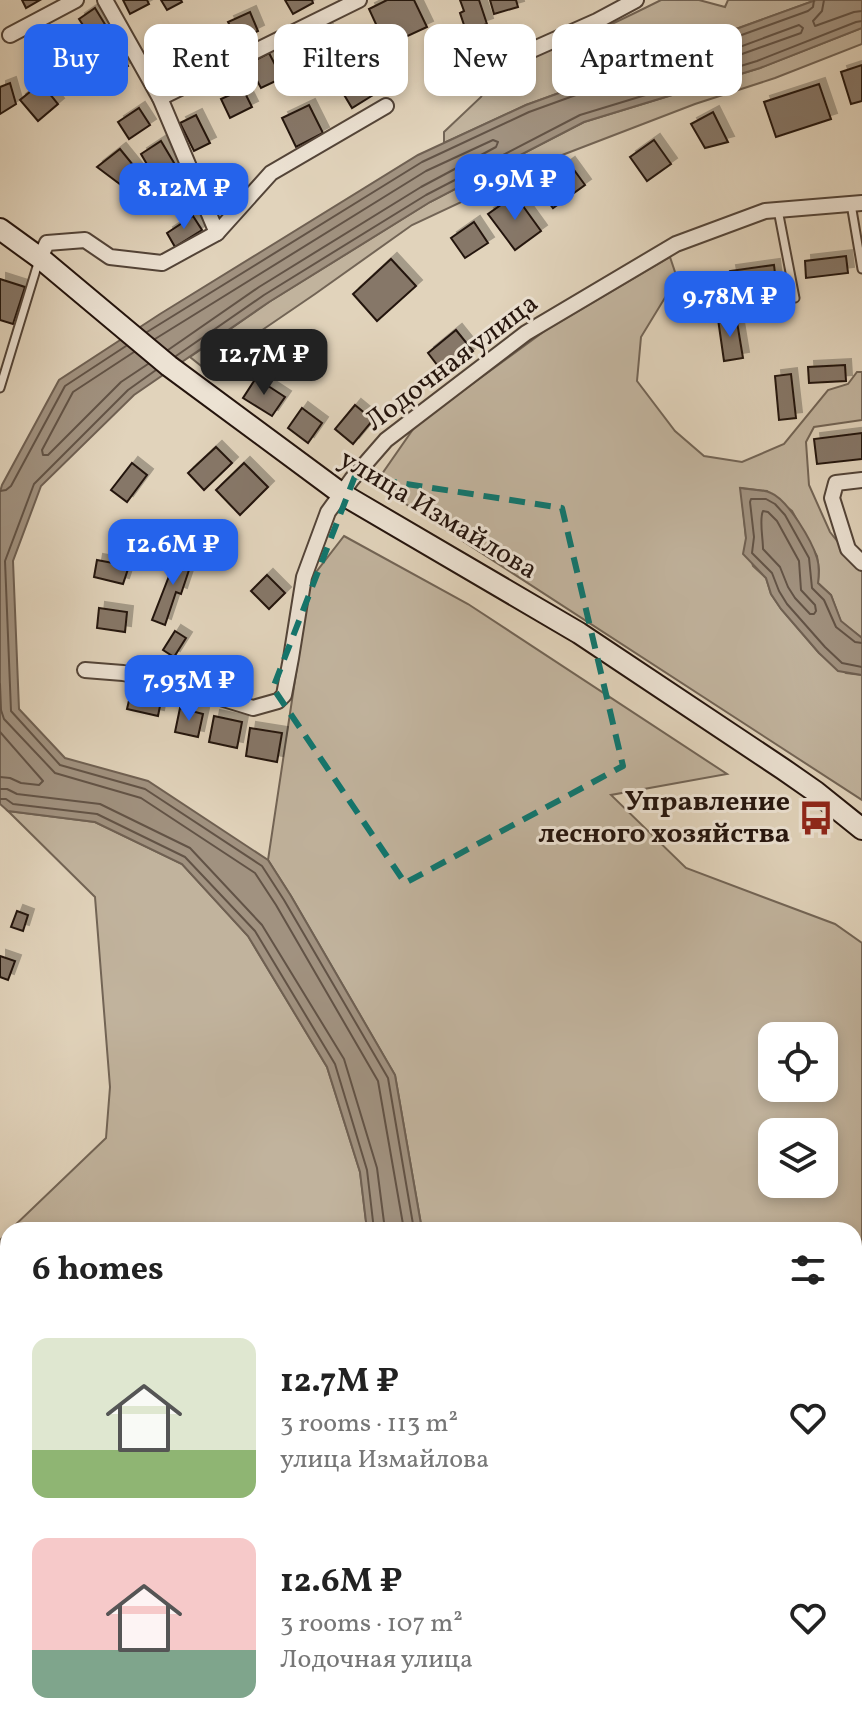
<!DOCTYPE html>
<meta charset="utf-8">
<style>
body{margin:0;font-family:Vollkorn,serif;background:#f2f2f2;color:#222;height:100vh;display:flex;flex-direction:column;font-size:30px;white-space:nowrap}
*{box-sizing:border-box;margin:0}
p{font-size:26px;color:#767676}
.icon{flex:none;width:44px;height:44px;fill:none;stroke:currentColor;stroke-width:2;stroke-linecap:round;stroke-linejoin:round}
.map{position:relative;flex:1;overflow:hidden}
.sheet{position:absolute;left:0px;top:1222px;width:862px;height:514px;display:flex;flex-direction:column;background:#fff;border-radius:24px 24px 0 0;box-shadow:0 4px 12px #0003}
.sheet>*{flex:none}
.guide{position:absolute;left:24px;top:24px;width:814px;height:72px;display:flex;gap:16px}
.fabs{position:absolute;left:758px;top:1022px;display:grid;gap:16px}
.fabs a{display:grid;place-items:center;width:80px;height:80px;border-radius:16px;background:#fff;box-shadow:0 4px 12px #0003;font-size:40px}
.price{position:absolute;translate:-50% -68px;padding:0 18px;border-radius:16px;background:#2563eb;color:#fff;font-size:26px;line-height:52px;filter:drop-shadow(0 2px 4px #0008)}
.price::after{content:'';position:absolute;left:50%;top:48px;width:24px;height:18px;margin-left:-12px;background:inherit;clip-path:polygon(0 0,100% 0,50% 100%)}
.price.selected{background:#222;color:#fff}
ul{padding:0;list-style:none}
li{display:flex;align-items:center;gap:24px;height:200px;padding:0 32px}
li span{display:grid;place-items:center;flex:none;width:224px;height:160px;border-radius:16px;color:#555}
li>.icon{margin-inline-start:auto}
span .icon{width:96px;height:96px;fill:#fffc;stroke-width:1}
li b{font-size:34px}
h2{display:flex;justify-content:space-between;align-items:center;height:96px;padding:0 32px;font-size:34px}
.tag{padding:0 28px;border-radius:16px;background:#fff;box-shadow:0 4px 12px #0003;font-size:28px;line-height:72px}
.tag.selected{background:#2563eb;color:#fff}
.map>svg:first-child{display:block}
.green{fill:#c1b39d;stroke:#726455;stroke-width:2;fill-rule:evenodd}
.water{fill:#a19280;stroke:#6f6052;stroke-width:2}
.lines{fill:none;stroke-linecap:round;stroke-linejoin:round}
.shore{stroke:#625346;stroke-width:2}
.building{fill:#867767;stroke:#24140d;stroke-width:2;filter:url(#shadow)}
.service-casing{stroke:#534438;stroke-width:11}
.minor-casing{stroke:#534438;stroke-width:18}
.secondary-casing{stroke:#24140d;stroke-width:24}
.service{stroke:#ece2d3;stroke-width:7}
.minor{stroke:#ece2d3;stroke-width:14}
.secondary{stroke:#ece2d3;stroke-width:20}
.marked{fill:none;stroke:#0f766e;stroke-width:6;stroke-dasharray:16 10;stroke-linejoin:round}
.labels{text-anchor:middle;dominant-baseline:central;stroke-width:6;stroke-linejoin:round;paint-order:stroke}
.street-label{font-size:28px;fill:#24140d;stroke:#ece2d3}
.poi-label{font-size:28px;font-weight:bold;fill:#24140d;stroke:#ece2d3;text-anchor:end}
</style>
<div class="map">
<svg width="862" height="1735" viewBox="0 0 862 1735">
<defs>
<filter id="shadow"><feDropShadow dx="6" dy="-6" stdDeviation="0" flood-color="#0004"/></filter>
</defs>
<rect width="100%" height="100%" fill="#e1d3bb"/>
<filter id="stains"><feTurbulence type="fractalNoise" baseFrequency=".0025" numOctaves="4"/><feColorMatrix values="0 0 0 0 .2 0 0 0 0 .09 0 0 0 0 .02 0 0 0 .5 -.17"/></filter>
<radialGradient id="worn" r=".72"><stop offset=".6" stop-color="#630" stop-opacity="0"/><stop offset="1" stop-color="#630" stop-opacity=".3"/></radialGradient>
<g class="green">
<path d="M661 0H699L725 7 728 0H816L526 105 444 143V132L481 97 500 62C557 52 609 26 661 0Z"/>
<polygon points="862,28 862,44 775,78 695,104 557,157 412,225 315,294 205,369 190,357 269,302 430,202 584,122 760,68"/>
<polygon points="670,257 677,278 641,337 637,381 675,431 704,456 742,462 784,444 828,390 848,384 857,372 862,372 862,420 814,427 806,442 809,485 830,532 862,572 862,638 841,622 831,595 818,583 819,570 817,556 792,511 767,491 741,488 746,538 753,566 766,578 771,594 781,609 819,653 846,673 862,675 862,800 375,484 416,425 546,330"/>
<path d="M344 536 468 604 727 774 611 795 686 868 835 924 862 943V1421L854 1448V1230H422L395 1075 291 896 268 860 310 580ZM772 1036H824V1088H772ZM772 1132H824V1184H772Z"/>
<polygon points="8,811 95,822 182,864 248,936 327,1067 360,1172 367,1230 10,1230 106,1138 110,1087 95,897"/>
<polygon points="8,1232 8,1728 177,1728 169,1735 0,1735 0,1240"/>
<polygon points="862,1499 862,1728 854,1722 854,1508"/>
<polygon points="241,1728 740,1728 739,1735 234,1735"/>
</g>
<g class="water">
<polygon points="816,0 862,0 862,28 760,68 584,122 430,202 269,302 134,395 41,486 13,561 19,709 65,758 148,781 268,860 291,896 395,1075 422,1230 367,1230 360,1172 327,1067 248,936 182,864 95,822 8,811 0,804 0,492 2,485 59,380 160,314 418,155 526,105"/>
<path d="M740 488C750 490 762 489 771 493 788 500 812 541 817 558 820 567 819 575 818 583L831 595 841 621 862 638V675L838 671 819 653 781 609 771 594 766 578 743 554 746 538Z"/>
<polygon points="177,1728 241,1728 234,1735 169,1735"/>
</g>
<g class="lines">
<g class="shore">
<polyline points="824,0 822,11 813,21 815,26 854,12 862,11"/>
<polygon points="799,25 803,28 801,33 728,59 724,57 726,52"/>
<polyline points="147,332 422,162 529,112 808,11 813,7 814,0"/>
<polyline points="155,339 426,171 493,140 498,142 496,147 421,187 259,287 168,350"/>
<polyline points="134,352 73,392 42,450 43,455 48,455 121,382 148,364"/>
<polyline points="176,356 264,295 426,195 580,115 757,61 856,22 862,21"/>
<polyline points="156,370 128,390 34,484 5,561 11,711 60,765 145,789 262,866 284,900 388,1078 414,1230"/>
<polyline points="0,491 6,490 11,486 65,386 126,346"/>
<path d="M763 511 768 512 777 521 799 561 801 590 815 605 816 611 814 614H810L795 598 788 587 780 567 763 549C763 538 759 519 763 511Z"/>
<polyline points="862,643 855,642 836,627 824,600 812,588 809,558 785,515 775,504 766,499 751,499 750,502 754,537 752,553 772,573 779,591 787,604 825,647 842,663 862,667"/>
<polyline points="0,684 1,710 4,719 55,773 141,798 255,873 276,905 378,1081 404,1230"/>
<polyline points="0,732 43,781 39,785 21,783 10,778 0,777"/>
<polyline points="0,789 7,789 17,794 100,804 190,848 262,925 344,1059 377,1168 385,1230"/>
<polyline points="0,799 6,799 13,804 97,814 185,857 255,931 335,1064 367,1170 374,1230"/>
</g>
</g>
<g class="building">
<polygon points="22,0 40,0 26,8"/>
<polygon points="123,0 147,0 149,4 130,14"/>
<polygon points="161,0 181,0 182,2 167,10"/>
<polygon points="285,0 312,0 313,3 293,14"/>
<polygon points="387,0 414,0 427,27 386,46 369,9"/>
<polygon points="460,0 479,0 487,24 466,31 460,13 464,11"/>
<polygon points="490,0 516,0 518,7 494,14"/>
<polygon points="95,8 106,26 90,36 79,19"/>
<polygon points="250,12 258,31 238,41 228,22"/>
<polygon points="326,28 342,61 326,70 308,37"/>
<polygon points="299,42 311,68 290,79 277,54"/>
<polygon points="114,45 128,66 105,81 91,60"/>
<polygon points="179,48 191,72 164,86 156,72 164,68 159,58"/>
<polygon points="269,53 282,78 261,88 248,64"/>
<polygon points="862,65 862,101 851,104 841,72"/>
<polygon points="363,68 378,92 352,108 337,83"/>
<polygon points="10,83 16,104 0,114 0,87"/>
<polygon points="41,83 58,104 38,121 20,100"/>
<polygon points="819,84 831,119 776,137 764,102"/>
<polygon points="243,89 252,107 230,118 221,99"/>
<polygon points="309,105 323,133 296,147 282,118"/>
<polygon points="139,108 150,125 129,139 118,122"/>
<polygon points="713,112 728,142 705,148 691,124"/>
<polygon points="196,115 210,143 194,151 180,123"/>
<polygon points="654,140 671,164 647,181 630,157"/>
<polygon points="161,141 180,173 159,185 141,154"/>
<polygon points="120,149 138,171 121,185 97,167"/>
<polygon points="569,163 585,185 553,208 537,187"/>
<polygon points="515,195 541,231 515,250 488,214"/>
<polygon points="193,216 202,230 175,247 167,233"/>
<polygon points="474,222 488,243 465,258 451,238"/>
<polygon points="846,256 848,273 806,278 805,261"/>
<polygon points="391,259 416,286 377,321 353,294"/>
<polygon points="774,265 776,282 733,288 730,271"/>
<polygon points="0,279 25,287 13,324 0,320"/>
<polygon points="736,316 743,358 724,361 718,319"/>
<polygon points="456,330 473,351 444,374 428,353"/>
<polygon points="845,365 846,381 809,383 808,367"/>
<polygon points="791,374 796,418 779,420 775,376"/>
<polygon points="256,378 285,397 272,416 243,398"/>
<polygon points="355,405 373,420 353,444 335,429"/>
<polygon points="302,408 322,423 308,443 288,428"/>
<polygon points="862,433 862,459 817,464 814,439"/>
<polygon points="216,447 232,463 204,490 188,473"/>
<polygon points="132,463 147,475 127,502 111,490"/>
<polygon points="244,463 268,487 240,515 216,490"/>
<polygon points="207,527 227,543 213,562 192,545"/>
<polygon points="178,553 193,558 181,594 176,592 165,625 152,620"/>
<polygon points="97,560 129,566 123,584 94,577"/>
<polygon points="267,575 285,593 269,609 251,591"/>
<polygon points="99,608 127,612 125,632 97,628"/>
<polygon points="175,631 186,638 174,657 163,650"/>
<polygon points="132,688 162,696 158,716 127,709"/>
<polygon points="180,708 203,714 198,737 175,732"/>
<polygon points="214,716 242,722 237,748 209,742"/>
<polygon points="250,728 282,733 277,762 246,756"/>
<polygon points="17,911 28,915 23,931 11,927"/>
<polygon points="0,956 15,961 8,980 0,977"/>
</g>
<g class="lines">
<g class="service-casing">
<g id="service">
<polyline points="851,204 862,269"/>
<polyline points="778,210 795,298"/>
<polyline points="0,388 39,260"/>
</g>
</g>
<g class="minor-casing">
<g id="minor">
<polyline points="105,0 160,98 217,233"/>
<polyline points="10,35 76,0"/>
<polyline points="525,53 597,21 636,0"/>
<polyline points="160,98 359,0"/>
<polyline points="40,258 47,243 85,240 110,257 162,263 217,233 271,173 386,106"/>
<polyline points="862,480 836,483 832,498 848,549 862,563"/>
<polyline points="85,670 123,673 165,681 253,708 278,701 284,695 291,658 304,577 328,512 352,479 386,440 526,333 676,244 765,211 862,203"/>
</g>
</g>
<g class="secondary-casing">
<polyline id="secondary" points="0,229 40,258 169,366 342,494 579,633 783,769 816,792 862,829"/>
</g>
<use href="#service" class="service"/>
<use href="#minor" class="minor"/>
<use href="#secondary" class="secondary"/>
</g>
<path class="marked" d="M355 476 562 508 623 766 405 883 273 688Z"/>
<defs>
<g id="bus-bare" transform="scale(2.76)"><path d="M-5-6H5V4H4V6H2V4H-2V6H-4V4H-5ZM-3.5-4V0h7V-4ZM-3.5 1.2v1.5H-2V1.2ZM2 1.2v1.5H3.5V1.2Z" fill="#8f2418" stroke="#ece2d3" stroke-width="2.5" paint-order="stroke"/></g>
</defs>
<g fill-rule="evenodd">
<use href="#bus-bare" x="816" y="818"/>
</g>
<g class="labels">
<g class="street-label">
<text transform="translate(452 363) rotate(-37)">Лодочная улица</text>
<text transform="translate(438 515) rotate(31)">улица Измайлова</text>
</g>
<g class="poi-label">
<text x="790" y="802">Управление<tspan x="790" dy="32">лесного хозяйства</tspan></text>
</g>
</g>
<rect width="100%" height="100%" filter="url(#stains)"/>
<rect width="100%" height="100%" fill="url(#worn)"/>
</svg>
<div class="fabs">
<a><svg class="icon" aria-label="locate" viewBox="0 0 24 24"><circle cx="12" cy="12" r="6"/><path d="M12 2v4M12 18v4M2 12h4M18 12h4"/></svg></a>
<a><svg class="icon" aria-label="layers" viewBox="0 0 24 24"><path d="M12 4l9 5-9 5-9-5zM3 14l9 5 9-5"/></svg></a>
</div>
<b class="price" style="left:515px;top:222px">9.9M ₽</b>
<b class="price" style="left:184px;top:231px">8.12M ₽</b>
<b class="price" style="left:730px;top:339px">9.78M ₽</b>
<b class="price selected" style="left:264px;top:397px">12.7M ₽</b>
<b class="price" style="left:173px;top:587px">12.6M ₽</b>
<b class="price" style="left:189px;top:723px">7.93M ₽</b>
<div class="guide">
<a class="tag selected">Buy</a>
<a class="tag">Rent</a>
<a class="tag">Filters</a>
<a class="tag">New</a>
<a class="tag">Apartment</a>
</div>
<section class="sheet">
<h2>6 homes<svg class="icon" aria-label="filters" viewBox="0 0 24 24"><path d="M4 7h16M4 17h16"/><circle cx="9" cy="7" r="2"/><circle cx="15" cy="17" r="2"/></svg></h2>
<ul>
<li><span style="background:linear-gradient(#dfe7d0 70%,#8fb573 0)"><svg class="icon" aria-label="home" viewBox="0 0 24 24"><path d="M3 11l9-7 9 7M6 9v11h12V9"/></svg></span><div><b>12.7M ₽</b><p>3 rooms · 113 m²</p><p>улица Измайлова</p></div><svg class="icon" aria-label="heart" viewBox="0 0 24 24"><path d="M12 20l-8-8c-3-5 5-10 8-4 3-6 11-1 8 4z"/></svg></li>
<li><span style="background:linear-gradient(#f6c9c9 70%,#7fa58c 0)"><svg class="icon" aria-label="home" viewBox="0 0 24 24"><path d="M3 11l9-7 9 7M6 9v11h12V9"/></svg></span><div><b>12.6M ₽</b><p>3 rooms · 107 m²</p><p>Лодочная улица</p></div><svg class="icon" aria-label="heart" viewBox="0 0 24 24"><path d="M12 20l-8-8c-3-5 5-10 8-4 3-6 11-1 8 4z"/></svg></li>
</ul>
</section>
</div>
